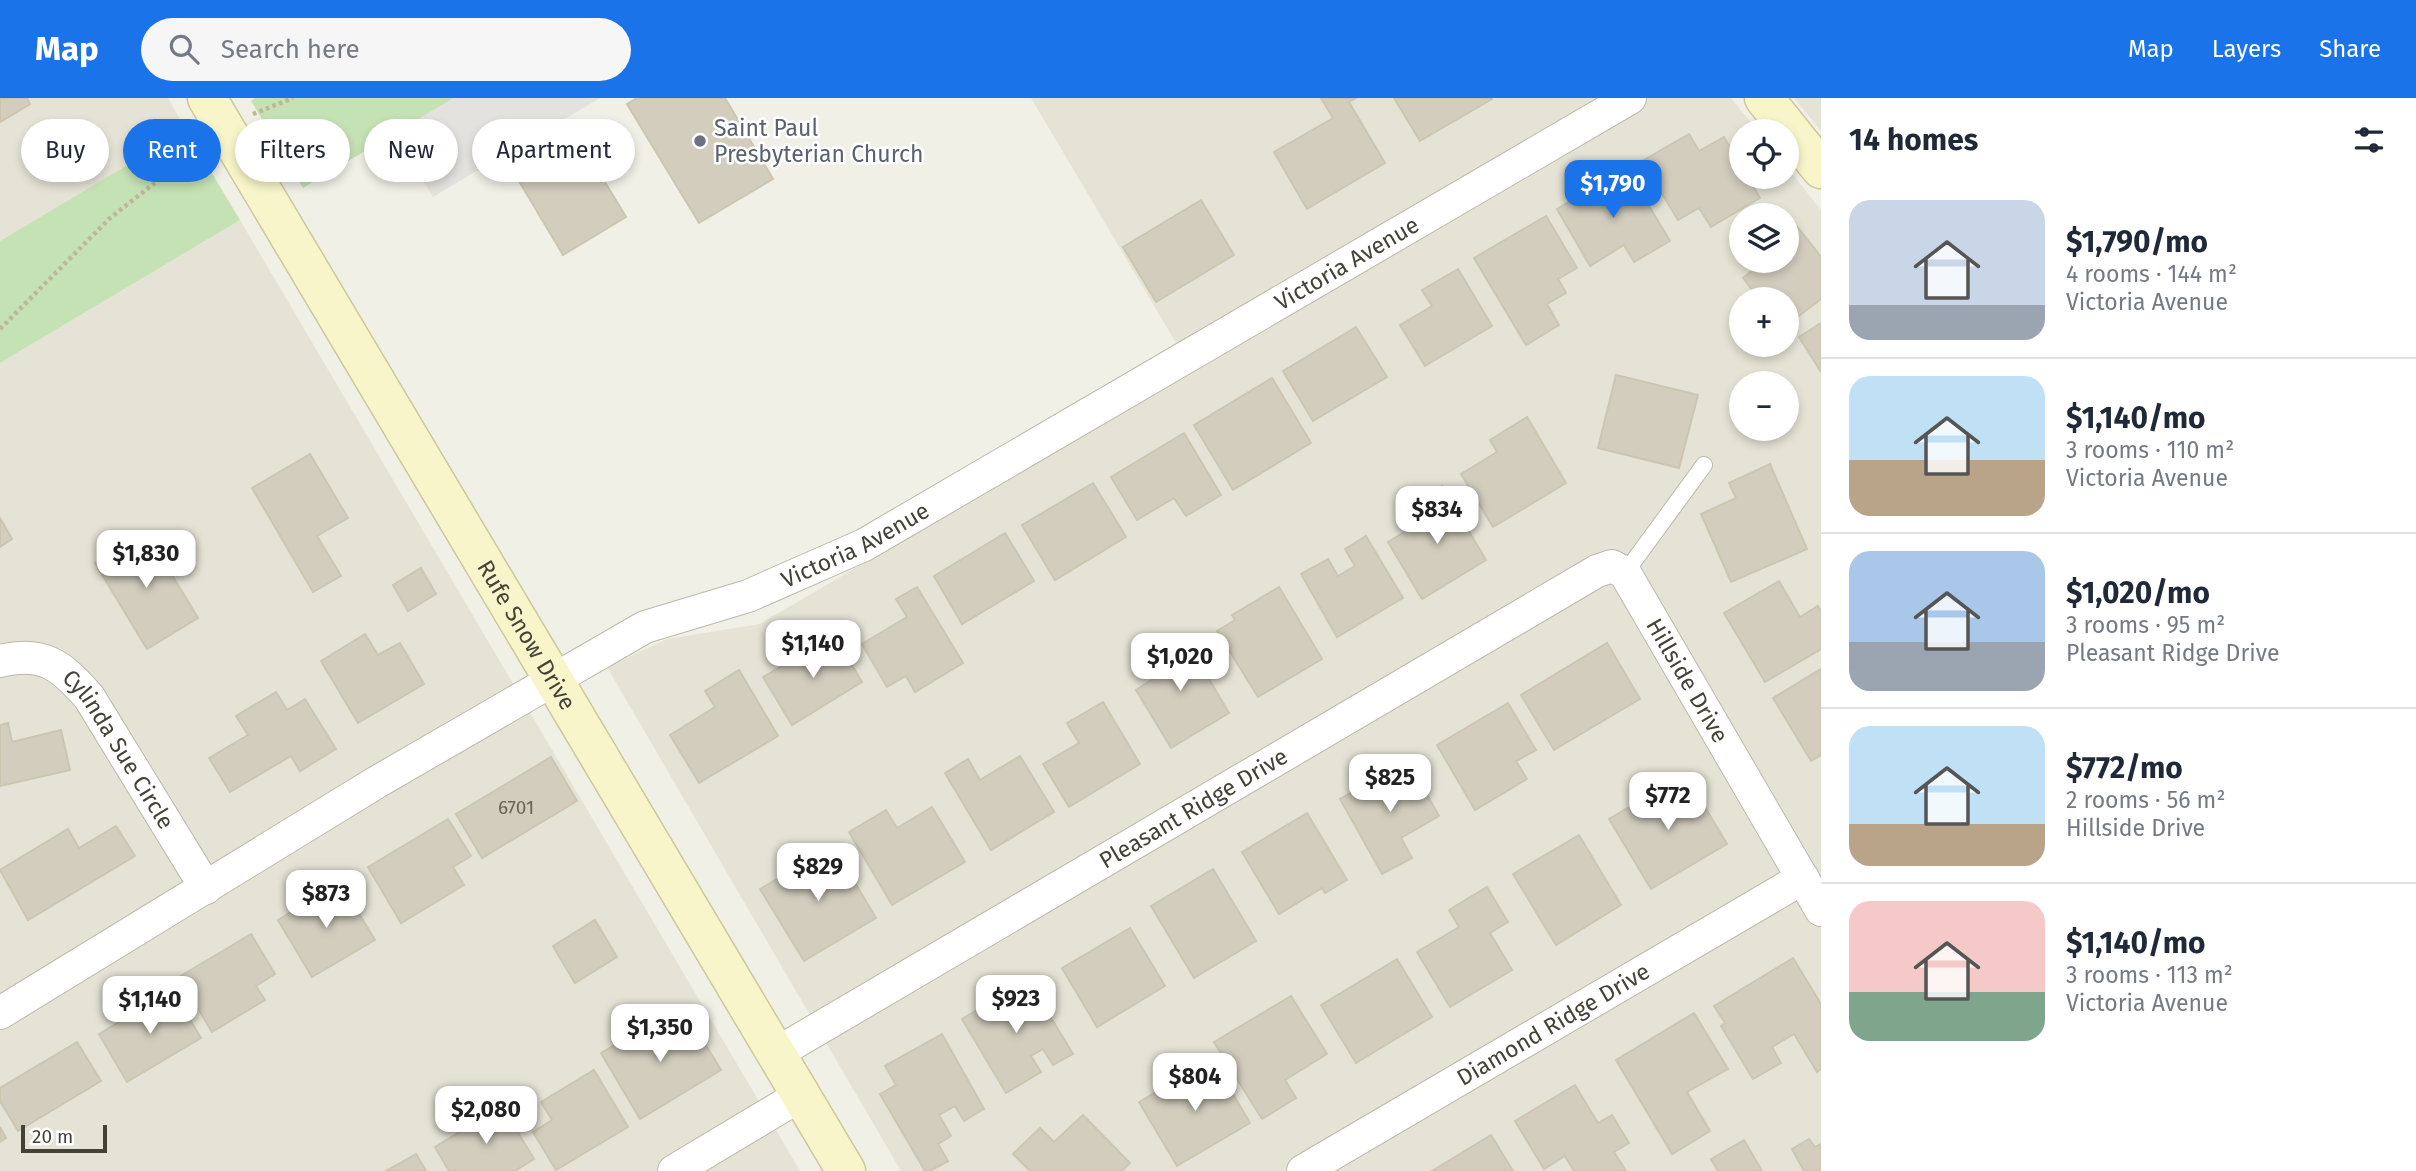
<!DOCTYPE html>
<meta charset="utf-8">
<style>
body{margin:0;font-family:"Fira Sans",sans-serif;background:#f6f6f7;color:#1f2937;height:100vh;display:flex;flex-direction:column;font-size:26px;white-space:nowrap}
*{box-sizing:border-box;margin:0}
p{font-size:23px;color:#747a83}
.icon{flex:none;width:38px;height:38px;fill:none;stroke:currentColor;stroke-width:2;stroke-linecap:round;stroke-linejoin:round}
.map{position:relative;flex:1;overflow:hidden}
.side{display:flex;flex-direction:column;background:#fff;width:595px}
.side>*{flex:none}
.top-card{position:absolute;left:21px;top:21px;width:665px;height:63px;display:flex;gap:14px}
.controls{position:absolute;left:1729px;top:21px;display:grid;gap:14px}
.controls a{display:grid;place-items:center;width:70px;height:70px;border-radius:50%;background:#fff;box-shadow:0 4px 10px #0003;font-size:35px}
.scale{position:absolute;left:21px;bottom:18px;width:86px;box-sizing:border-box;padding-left:7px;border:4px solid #444137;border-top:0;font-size:19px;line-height:24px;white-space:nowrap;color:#444137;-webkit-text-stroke:5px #fff;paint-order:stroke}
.price{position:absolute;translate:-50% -60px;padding:0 16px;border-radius:14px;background:#fff;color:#222;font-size:23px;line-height:46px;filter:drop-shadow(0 2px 4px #0008)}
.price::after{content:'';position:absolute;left:50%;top:42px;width:21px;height:16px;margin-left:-10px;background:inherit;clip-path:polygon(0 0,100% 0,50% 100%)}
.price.on{background:#1a73e8;color:#fff}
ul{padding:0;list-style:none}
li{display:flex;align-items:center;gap:21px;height:175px;padding:0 28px}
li+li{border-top:2px solid #e0e1e3}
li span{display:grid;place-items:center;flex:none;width:196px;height:140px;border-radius:21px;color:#555}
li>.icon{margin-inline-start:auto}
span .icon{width:84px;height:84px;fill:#fffc;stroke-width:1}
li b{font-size:30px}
h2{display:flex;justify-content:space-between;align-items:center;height:84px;padding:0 28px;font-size:30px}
.pill{padding:0 24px;border-radius:32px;background:#fff;box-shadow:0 4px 10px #0003;font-size:24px;line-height:63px}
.pill.on{background:#1a73e8;color:#fff}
header{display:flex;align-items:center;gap:42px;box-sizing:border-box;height:98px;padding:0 35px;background:#1a73e8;color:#fff}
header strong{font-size:33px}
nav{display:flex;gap:38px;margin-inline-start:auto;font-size:24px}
.search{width:490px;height:63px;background:#f6f6f7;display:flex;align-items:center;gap:18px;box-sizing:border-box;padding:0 24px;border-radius:38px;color:#747a83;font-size:26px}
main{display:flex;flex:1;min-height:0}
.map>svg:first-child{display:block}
.residential{fill:#e5e3d5;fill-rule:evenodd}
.green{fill:#c5e2b4}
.parking{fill:#e3e2de}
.building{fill:#d2cdbd;stroke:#ccc6b1;stroke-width:2}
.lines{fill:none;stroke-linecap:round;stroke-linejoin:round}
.lane-casing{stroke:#bcb9aa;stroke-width:18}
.street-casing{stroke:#bcb9aa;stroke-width:34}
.secondary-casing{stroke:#cdc89b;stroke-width:41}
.path{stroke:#bcb69d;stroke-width:4.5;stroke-dasharray:3.5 3.5;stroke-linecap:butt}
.lane{stroke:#fff;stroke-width:16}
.street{stroke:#fff;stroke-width:32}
.secondary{stroke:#f9f5ca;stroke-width:38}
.worship-dot{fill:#6b7280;stroke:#fff;stroke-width:2.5}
.labels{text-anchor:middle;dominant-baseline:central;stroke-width:5;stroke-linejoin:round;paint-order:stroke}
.number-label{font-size:19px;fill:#686458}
.worship-label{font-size:23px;fill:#5b616d;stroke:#fff;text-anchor:start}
.street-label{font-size:23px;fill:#444137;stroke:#fff}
</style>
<header>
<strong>Map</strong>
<div class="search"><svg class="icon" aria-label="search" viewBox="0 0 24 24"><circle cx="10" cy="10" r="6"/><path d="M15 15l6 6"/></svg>Search here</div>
<nav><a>Map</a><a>Layers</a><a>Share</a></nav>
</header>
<main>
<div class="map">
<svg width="1821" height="1073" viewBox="0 0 1821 1073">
<rect width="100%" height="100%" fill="#f1f0e7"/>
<g class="residential">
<polygon points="0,0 168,0 186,32 0,143"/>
<path d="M1031 0H1731L1758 33H1741V79H1787V69L1821 112V1073H901L607 569 667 541 760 526 1192 272ZM1741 117H1787V163H1741ZM1741 201H1787V247H1741ZM1741 285H1787V331H1741Z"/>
<polygon points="1794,0 1821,0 1821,33"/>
<polygon points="240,122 800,1073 0,1073 0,265"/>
</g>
<g class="green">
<polygon points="255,0 454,0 303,90 251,3"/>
<polygon points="186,32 240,122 0,265 0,143"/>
</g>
<polygon class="parking" points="454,0 600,0 433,99 395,35"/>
<g class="building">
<polygon points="0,0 27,0 30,6 0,24"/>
<polygon points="637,0 725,0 773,81 699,125 627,6"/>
<polygon points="1321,0 1356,0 1349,4 1385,65 1307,111 1274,54 1333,20"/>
<polygon points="1394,0 1492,0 1492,1 1420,43"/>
<polygon points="576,36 626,119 563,157 513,73"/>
<polygon points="1689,36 1699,53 1724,39 1741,68 1741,79 1748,79 1760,100 1711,129 1699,110 1678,122 1642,63"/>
<polygon points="1626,70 1670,143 1634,164 1624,147 1590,168 1557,111"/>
<polygon points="1201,102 1234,157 1156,204 1123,149"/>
<polygon points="1546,118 1577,170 1558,181 1566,195 1547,206 1559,227 1526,247 1474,160"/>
<polygon points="1789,118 1821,159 1821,201 1787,227 1787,201 1759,201 1743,180 1758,168 1754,163 1787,163 1787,119"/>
<polygon points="1458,171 1492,228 1425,268 1400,227 1432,208 1422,192"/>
<polygon points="1821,225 1821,274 1799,239"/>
<polygon points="1356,229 1387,279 1313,323 1283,273"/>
<polygon points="1616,277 1698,297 1679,370 1598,350"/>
<polygon points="1272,280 1311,345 1233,392 1194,327"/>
<polygon points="1527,319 1566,385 1493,429 1461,376 1497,354 1490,342"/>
<polygon points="1184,335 1221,397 1186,418 1174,400 1137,422 1111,379"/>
<polygon points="310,356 348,420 317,438 341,478 313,494 252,390"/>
<polygon points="1770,366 1807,451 1731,484 1701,416 1736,400 1729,385"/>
<polygon points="1093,385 1126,439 1055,482 1022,427"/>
<polygon points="1442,388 1486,462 1422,501 1388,444 1427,420 1417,403"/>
<polygon points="0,420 12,441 0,449"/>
<polygon points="146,434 198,520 147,551 95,465"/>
<polygon points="1005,435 1034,483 962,526 934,478"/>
<polygon points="1366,438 1403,500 1337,539 1301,476 1328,461 1338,478 1355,468 1345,451"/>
<polygon points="421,470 436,496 408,513 393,487"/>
<polygon points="1779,483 1800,519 1818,508 1821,513 1821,551 1765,584 1724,515"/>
<polygon points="917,489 963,565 915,594 906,578 887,589 862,546 907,519 896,501"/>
<polygon points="1279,489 1322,561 1258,599 1217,533 1235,522 1232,517"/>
<polygon points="365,536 378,557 400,545 424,586 358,625 321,563"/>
<polygon points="834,537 862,584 792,627 763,579"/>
<polygon points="1183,537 1229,615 1171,650 1136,592 1156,579 1145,560"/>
<polygon points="1607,545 1640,601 1554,652 1521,597"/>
<polygon points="1821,571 1821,657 1811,663 1773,600"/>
<polygon points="739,572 778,638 699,685 670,637 715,609 705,593"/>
<polygon points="276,594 287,612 305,601 336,651 300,673 291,658 230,694 209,660 248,637 236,618"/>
<polygon points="1103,604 1140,666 1069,709 1043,666 1079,645 1067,625"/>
<polygon points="1508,605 1536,652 1516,663 1527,681 1475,712 1437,647"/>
<polygon points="8,625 12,644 61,632 70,672 0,688 0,627"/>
<polygon points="1020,658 1054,714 991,752 945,675 968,661 980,682"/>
<polygon points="551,659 577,703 482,760 456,716"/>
<polygon points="1408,663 1439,718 1401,740 1412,760 1382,776 1340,701"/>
<polygon points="1685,676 1727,746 1651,791 1609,721"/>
<polygon points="932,709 965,764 892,807 849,734 886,712 897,730"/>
<polygon points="1307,715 1347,782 1325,795 1322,790 1279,816 1242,754"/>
<polygon points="448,721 471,758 453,769 464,787 401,825 368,769"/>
<polygon points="116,728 135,758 28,822 0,772 68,731 79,750"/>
<polygon points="1579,737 1621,807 1556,847 1513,776"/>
<polygon points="833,748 876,820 804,863 760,791"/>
<polygon points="1213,771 1256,843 1194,880 1151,808"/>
<polygon points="340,784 375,842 312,879 278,822"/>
<polygon points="1487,789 1508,824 1490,835 1512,872 1450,909 1417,854 1459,829 1449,812"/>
<polygon points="595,822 617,859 575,885 553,848"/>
<polygon points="1130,830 1165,888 1097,929 1062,870"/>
<polygon points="251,836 275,876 256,888 265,902 212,934 179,879"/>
<polygon points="1793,860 1821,906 1821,971 1817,974 1794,936 1772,949 1781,965 1753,981 1721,928 1725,925 1714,908"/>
<polygon points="1397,861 1432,919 1356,965 1321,907"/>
<polygon points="1028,882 1073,956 1053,967 1043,951 1031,958 1041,974 1006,995 962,921"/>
<polygon points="172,892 201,940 127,984 99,936"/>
<polygon points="1291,898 1327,956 1285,982 1296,1000 1262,1021 1214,944"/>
<polygon points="1694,915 1728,971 1687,994 1710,1033 1672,1056 1616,962"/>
<polygon points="666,916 676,932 691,923 721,972 640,1021 601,955"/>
<polygon points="942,936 984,1011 964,1023 955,1008 939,1017 951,1038 938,1046 948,1063 930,1073 925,1073 880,996 896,987 885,968"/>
<polygon points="77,944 101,983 18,1033 0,1003 0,990"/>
<polygon points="1212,961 1250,1025 1177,1068 1139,1004"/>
<polygon points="594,972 628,1029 556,1072 533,1034 552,1022 541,1004"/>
<polygon points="1575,987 1598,1025 1612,1017 1629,1045 1614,1054 1626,1073 1574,1073 1565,1058 1544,1071 1515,1023"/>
<polygon points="502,1008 534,1061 515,1073 449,1073 435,1049"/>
<polygon points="1083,1017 1130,1065 1122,1073 1030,1073 1013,1056 1040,1030 1054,1044"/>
<polygon points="0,1029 6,1040 0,1044"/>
<polygon points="1491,1037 1513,1073 1432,1073"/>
<polygon points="1809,1041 1815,1049 1821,1046 1821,1073 1804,1073 1792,1051"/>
<polygon points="1744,1042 1762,1073 1718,1073 1711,1061"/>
<polygon points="416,1056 426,1073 386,1073"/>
</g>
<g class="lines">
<g class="lane-casing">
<polyline id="lane" points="1625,475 1704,367"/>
</g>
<g class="street-casing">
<g id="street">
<path id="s1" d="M0 563C43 552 62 568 89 599L206 790"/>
<path id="s2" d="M0 915 377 684 645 529 748 498 864 447 1630 0"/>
<path id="s3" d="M777 955 1597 473 1612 468 1625 475 1821 812"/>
<polyline points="674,1073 801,997"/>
<path id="s4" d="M1303 1073 1803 780"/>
</g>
</g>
<g class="secondary-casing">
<g id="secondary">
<path id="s5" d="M207 0 846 1073"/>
<polyline points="1764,0 1821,71"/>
</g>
</g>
<g class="path">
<polyline points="253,16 293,0"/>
<polyline points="0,231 110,120 198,51"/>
</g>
<use href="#lane" class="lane"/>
<use href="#street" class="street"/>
<use href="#secondary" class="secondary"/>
</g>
<circle class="worship-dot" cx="700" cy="43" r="7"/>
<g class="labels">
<g class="number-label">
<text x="516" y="709">6701</text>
</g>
<g class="worship-label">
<text x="714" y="30">Saint Paul<tspan x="714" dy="26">Presbyterian Church</tspan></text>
</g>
<g class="street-label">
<text stroke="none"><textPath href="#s2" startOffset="1545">Victoria Avenue</textPath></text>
<text stroke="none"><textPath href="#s2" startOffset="978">Victoria Avenue</textPath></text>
<text stroke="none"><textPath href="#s5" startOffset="625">Rufe Snow Drive</textPath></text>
<text stroke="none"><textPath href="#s3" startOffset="1106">Hillside Drive</textPath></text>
<text stroke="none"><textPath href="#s1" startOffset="163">Cylinda Sue Circle</textPath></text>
<text stroke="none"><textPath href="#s3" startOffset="483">Pleasant Ridge Drive</textPath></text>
<text stroke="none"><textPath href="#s4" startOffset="290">Diamond Ridge Drive</textPath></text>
</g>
</g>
</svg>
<div class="controls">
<a><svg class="icon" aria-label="locate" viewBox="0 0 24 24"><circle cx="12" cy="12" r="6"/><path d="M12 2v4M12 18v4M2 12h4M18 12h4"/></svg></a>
<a><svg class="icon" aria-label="layers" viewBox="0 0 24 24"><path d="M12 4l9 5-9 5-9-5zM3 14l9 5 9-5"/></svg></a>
<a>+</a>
<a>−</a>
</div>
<div class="scale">20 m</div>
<b class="price on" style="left:1613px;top:122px">$1,790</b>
<b class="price" style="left:1437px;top:448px">$834</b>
<b class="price" style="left:146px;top:492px">$1,830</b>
<b class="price" style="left:813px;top:582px">$1,140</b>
<b class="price" style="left:1180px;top:595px">$1,020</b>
<b class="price" style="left:1390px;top:716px">$825</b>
<b class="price" style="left:1668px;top:734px">$772</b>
<b class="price" style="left:818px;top:805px">$829</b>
<b class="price" style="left:326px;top:832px">$873</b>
<b class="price" style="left:1016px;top:937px">$923</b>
<b class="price" style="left:150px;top:938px">$1,140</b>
<b class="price" style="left:660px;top:966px">$1,350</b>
<b class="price" style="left:1195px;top:1015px">$804</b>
<b class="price" style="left:486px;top:1048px">$2,080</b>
<div class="top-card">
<a class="pill">Buy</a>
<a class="pill on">Rent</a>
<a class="pill">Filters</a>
<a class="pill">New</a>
<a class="pill">Apartment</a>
</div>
</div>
<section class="side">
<h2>14 homes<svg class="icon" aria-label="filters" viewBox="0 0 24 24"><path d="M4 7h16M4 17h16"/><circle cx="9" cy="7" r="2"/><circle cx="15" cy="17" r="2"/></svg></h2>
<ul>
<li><span style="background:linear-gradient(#c9d6e8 75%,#9aa5b1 0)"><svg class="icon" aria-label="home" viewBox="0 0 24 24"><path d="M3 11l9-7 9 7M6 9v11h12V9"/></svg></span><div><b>$1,790/mo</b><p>4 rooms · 144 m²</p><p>Victoria Avenue</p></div></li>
<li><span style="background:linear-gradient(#bfe0f5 60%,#b9a48a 0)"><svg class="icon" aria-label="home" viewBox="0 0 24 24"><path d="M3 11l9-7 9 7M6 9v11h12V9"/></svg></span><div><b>$1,140/mo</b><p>3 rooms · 110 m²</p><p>Victoria Avenue</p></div></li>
<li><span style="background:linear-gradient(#a9c7e8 65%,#9aa5b1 0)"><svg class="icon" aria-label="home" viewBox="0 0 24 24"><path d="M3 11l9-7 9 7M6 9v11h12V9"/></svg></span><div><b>$1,020/mo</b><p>3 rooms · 95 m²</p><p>Pleasant Ridge Drive</p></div></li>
<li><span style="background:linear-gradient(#bfe0f5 70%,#b9a48a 0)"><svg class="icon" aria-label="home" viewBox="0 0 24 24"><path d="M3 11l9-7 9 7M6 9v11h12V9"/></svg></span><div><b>$772/mo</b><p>2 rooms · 56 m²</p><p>Hillside Drive</p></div></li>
<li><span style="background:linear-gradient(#f6c9c9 65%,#7fa58c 0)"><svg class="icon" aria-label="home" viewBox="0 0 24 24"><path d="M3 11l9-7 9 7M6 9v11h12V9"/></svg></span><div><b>$1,140/mo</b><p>3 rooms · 113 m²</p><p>Victoria Avenue</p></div></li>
</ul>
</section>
</main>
